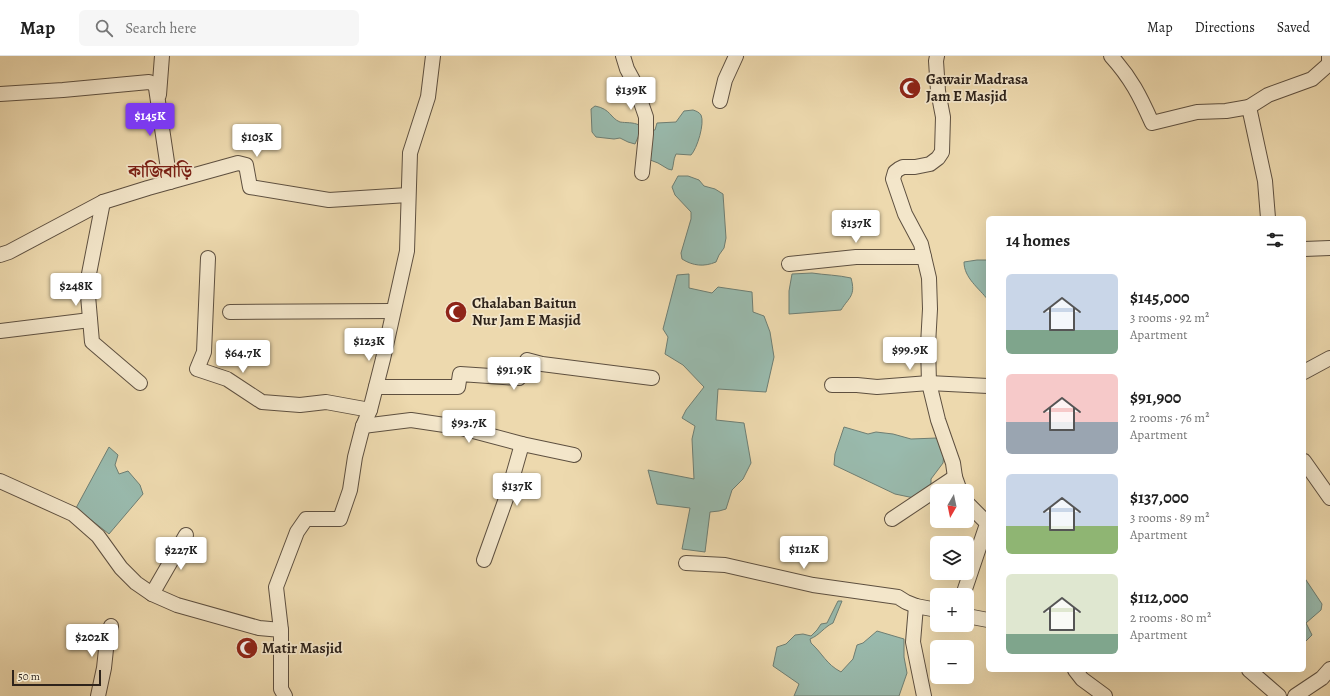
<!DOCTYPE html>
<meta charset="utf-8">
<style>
body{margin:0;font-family:Alegreya,"Noto Serif Bengali",serif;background:#f6f6f6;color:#222;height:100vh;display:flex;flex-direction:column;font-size:15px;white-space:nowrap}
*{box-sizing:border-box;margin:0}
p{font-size:13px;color:#767676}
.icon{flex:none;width:22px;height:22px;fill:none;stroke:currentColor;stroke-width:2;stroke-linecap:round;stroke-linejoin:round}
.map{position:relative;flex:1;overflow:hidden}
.sheet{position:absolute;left:986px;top:160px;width:320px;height:456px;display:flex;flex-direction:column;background:#fff;border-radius:6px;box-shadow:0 4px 16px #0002}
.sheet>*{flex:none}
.needle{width:26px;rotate:189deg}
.buttons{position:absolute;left:930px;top:428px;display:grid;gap:8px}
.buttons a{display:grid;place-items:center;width:44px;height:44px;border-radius:6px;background:#fff;box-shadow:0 4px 16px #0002;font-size:20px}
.scale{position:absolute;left:12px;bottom:10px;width:89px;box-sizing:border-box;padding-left:4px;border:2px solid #2e231b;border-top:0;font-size:11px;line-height:14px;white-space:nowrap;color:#2e231b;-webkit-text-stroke:3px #f3e6ca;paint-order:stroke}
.price{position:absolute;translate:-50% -34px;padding:0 9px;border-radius:4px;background:#fff;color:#222;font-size:13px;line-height:26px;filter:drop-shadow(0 1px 2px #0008)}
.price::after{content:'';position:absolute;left:50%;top:24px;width:12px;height:9px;margin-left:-6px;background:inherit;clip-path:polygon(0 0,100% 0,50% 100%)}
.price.on{background:#7c3aed;color:#fff}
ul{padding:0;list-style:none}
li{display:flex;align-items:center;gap:12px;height:100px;padding:0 20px}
li span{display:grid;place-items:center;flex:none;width:112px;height:80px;border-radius:6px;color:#555}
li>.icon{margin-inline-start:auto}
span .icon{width:48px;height:48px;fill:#fffc;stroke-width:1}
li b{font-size:17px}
h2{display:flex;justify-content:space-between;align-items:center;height:48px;padding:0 20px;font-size:17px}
header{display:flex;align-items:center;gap:24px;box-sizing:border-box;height:56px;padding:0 20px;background:#fff;border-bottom:1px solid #e0e0e0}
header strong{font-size:19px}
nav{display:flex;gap:22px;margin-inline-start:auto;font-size:14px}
.search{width:280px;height:36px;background:#f6f6f6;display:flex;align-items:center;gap:10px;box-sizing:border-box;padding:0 14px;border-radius:6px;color:#767676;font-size:15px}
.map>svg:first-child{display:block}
.water{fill:#99baad;stroke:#6e7e73}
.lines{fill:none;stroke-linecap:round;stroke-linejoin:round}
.minor-casing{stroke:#5e5040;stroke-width:16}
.minor{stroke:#f3e6ca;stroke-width:14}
.labels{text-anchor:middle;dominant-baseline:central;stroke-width:3.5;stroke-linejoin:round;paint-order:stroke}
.poi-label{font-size:15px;font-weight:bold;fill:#2e231b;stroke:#f3e6ca;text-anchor:start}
.quarter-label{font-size:17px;font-weight:bold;fill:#7a1f14;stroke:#f3e6ca}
</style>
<header>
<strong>Map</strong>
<div class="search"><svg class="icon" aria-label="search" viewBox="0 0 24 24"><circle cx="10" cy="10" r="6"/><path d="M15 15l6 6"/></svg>Search here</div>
<nav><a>Map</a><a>Directions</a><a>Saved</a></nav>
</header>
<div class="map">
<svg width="1330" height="640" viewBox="0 0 1330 640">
<rect width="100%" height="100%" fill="#edd9ae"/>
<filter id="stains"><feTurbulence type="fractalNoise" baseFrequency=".005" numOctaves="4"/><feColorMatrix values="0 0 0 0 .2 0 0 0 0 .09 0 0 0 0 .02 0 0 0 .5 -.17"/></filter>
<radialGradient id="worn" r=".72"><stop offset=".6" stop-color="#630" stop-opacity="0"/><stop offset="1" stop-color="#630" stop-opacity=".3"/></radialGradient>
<g class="water">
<path d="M595 50C611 53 610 62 620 66 626 67 633 66 639 69V79L635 88 628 86 620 82 614 83 596 81 592 76 591 53Z"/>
<path d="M693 54C696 55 699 56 701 59 705 67 697 93 691 99L676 98C673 104 674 108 672 114L668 113 658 107 645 102 648 74H655L657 67 676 66 684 55Z"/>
<path d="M678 120H688L699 124 704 130 715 133 723 138 726 182 724 192 719 199 716 206C704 211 693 210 682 203L681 197 691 163V156L675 139 672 131Z"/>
<path d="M977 204H988V244C979 232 964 222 964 206Z"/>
<path d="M812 217C825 219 838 219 851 222 856 240 849 241 841 254L789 258V235L792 218Z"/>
<polygon points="689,218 689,232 712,237 718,231 752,236 753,256 764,260 770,276 774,301 766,336 718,333 716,364 744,367 751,407 743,423 732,434 726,453 719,455 710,456 705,496 682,493 690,452 657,448 648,414 694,423 692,383 695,370 682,362 686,354 704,331 683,309 665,298 668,281 663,273 677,219"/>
<polygon points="844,371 868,378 876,376 893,378 911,383 937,382 944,397 943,407 931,423 931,431 914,442 895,438 834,409 835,398"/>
<polygon points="109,391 118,399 115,409 119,418 128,415 140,429 143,438 109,478 76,452"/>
<polygon points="1304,521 1322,548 1321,554 1306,567 1312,579 1304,587"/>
<path d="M838 545H842L833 567C824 571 820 579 810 583L811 587C823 598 826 608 841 616L853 603 857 589 863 587 877 575 904 583V601L907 617 899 640H794L799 628 773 610 777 591 786 588 795 579 803 578 811 580 817 574 821 568 827 567Z"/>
</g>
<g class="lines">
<g class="minor-casing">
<g id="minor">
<polyline points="623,0 627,13 634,26 646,61 646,78 642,117"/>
<polyline points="937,0 936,5 938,35 943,61 942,96 938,102 930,108 915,111 903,111 899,113 895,116 893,123 905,158 921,188 929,222 930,253 928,289 929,327 938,364 953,407 955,421 960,435"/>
<path d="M1111 0C1131 22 1140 40 1152 67L1197 56 1226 55 1249 51 1265 125 1268 162"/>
<polyline points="0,38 63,34 149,26 154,28 156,32 170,126"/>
<polyline points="159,39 162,0"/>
<polyline points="720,45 725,24 736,0"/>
<polyline points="1249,51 1268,39 1312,23 1329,8 1329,0"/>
<polyline points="103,146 87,228 92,286 140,327"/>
<polyline points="1304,193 1330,192"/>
<polyline points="0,199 9,196 103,146 148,132 238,107 246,109 250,131 329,144 408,139"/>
<polyline points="208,202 204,296 197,313 227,323 262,346 300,349 326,346 370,354"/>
<polyline points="789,208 856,201 924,201"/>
<polyline points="230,256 393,255"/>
<polyline points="0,275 90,264"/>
<polyline points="1304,316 1330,302"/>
<polyline points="832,329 857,329 877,331 929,327 988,330"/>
<polyline points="376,331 458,331 460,318 519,322 527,304 542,308 652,322"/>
<polyline points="363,370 411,364 458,371 522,388 574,399"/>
<polyline points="1304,405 1330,442"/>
<polyline points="0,425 73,458 98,480 121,512 136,527 152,538 177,549 259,572 281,574 281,633 285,640"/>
<polyline points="892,463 955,421"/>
<polyline points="484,504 508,437 522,388"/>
<polyline points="686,507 725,509 813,529 898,541 906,546 916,550"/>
<polyline points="152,538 186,479"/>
<polyline points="963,539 987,468 985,465 967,447"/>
<polyline points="967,560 988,564"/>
<polyline points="281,574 276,531 297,476 306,463 340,463 350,434 355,401 363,370 370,354 383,303 407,195 410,97 428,41 433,0"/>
<polyline points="1075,614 1082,623 1105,640"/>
<polyline points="1249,614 1279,640"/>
<polyline points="98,640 104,612 107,584 111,570"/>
<polyline points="924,640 913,586 916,550 937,554"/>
<polyline points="1295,640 1322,622 1330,613"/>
</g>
</g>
<use href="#minor" class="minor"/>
</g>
<defs>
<g id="mosque-disc" transform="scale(1.15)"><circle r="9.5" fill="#8f2418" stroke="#f3e6ca"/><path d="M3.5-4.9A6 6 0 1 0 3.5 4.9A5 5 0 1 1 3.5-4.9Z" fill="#fff"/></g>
</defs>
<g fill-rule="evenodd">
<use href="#mosque-disc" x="910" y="32"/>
<use href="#mosque-disc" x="456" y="256"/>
<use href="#mosque-disc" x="247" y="592"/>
</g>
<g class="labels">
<g class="poi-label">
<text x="926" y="23">Gawair Madrasa<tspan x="926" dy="17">Jam E Masjid</tspan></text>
<text x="472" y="247">Chalaban Baitun<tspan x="472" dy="17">Nur Jam E Masjid</tspan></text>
<text x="262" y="592">Matir Masjid</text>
</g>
<g class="quarter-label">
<text x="160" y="115">কাজিবাড়ি</text>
</g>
</g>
<rect width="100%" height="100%" filter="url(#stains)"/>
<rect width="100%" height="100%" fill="url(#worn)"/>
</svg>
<div class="buttons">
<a><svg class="needle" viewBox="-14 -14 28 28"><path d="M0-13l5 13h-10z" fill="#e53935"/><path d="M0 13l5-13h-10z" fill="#767676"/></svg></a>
<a><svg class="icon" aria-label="layers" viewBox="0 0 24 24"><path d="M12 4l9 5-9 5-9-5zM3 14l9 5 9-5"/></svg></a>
<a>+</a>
<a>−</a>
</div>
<div class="scale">50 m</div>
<b class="price" style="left:631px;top:55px">$139K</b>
<b class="price on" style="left:150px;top:81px">$145K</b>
<b class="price" style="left:257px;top:102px">$103K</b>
<b class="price" style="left:856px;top:188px">$137K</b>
<b class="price" style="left:76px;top:251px">$248K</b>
<b class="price" style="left:369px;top:306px">$123K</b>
<b class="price" style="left:910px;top:315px">$99.9K</b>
<b class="price" style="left:243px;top:318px">$64.7K</b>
<b class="price" style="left:514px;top:335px">$91.9K</b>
<b class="price" style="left:469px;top:388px">$93.7K</b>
<b class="price" style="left:517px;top:451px">$137K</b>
<b class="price" style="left:804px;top:514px">$112K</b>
<b class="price" style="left:181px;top:515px">$227K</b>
<b class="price" style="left:92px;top:602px">$202K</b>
<section class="sheet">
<h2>14 homes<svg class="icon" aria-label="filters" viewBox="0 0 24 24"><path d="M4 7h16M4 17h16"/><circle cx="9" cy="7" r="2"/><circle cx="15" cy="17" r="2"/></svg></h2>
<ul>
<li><span style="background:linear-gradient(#c9d6e8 70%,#7fa58c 0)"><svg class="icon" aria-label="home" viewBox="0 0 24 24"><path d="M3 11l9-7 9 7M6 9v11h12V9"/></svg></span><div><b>$145,000</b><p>3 rooms · 92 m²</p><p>Apartment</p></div></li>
<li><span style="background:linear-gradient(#f6c9c9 60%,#9aa5b1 0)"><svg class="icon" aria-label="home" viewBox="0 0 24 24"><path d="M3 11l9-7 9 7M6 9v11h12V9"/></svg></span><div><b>$91,900</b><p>2 rooms · 76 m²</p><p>Apartment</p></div></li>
<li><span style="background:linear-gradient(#c9d6e8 65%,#8fb573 0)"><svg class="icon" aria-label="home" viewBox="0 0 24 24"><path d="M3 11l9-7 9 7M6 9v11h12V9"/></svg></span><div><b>$137,000</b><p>3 rooms · 89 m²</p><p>Apartment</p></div></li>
<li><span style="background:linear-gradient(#dfe7d0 75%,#7fa58c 0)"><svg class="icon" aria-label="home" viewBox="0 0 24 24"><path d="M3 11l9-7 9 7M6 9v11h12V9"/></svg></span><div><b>$112,000</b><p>2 rooms · 80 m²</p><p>Apartment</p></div></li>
</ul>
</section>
</div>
